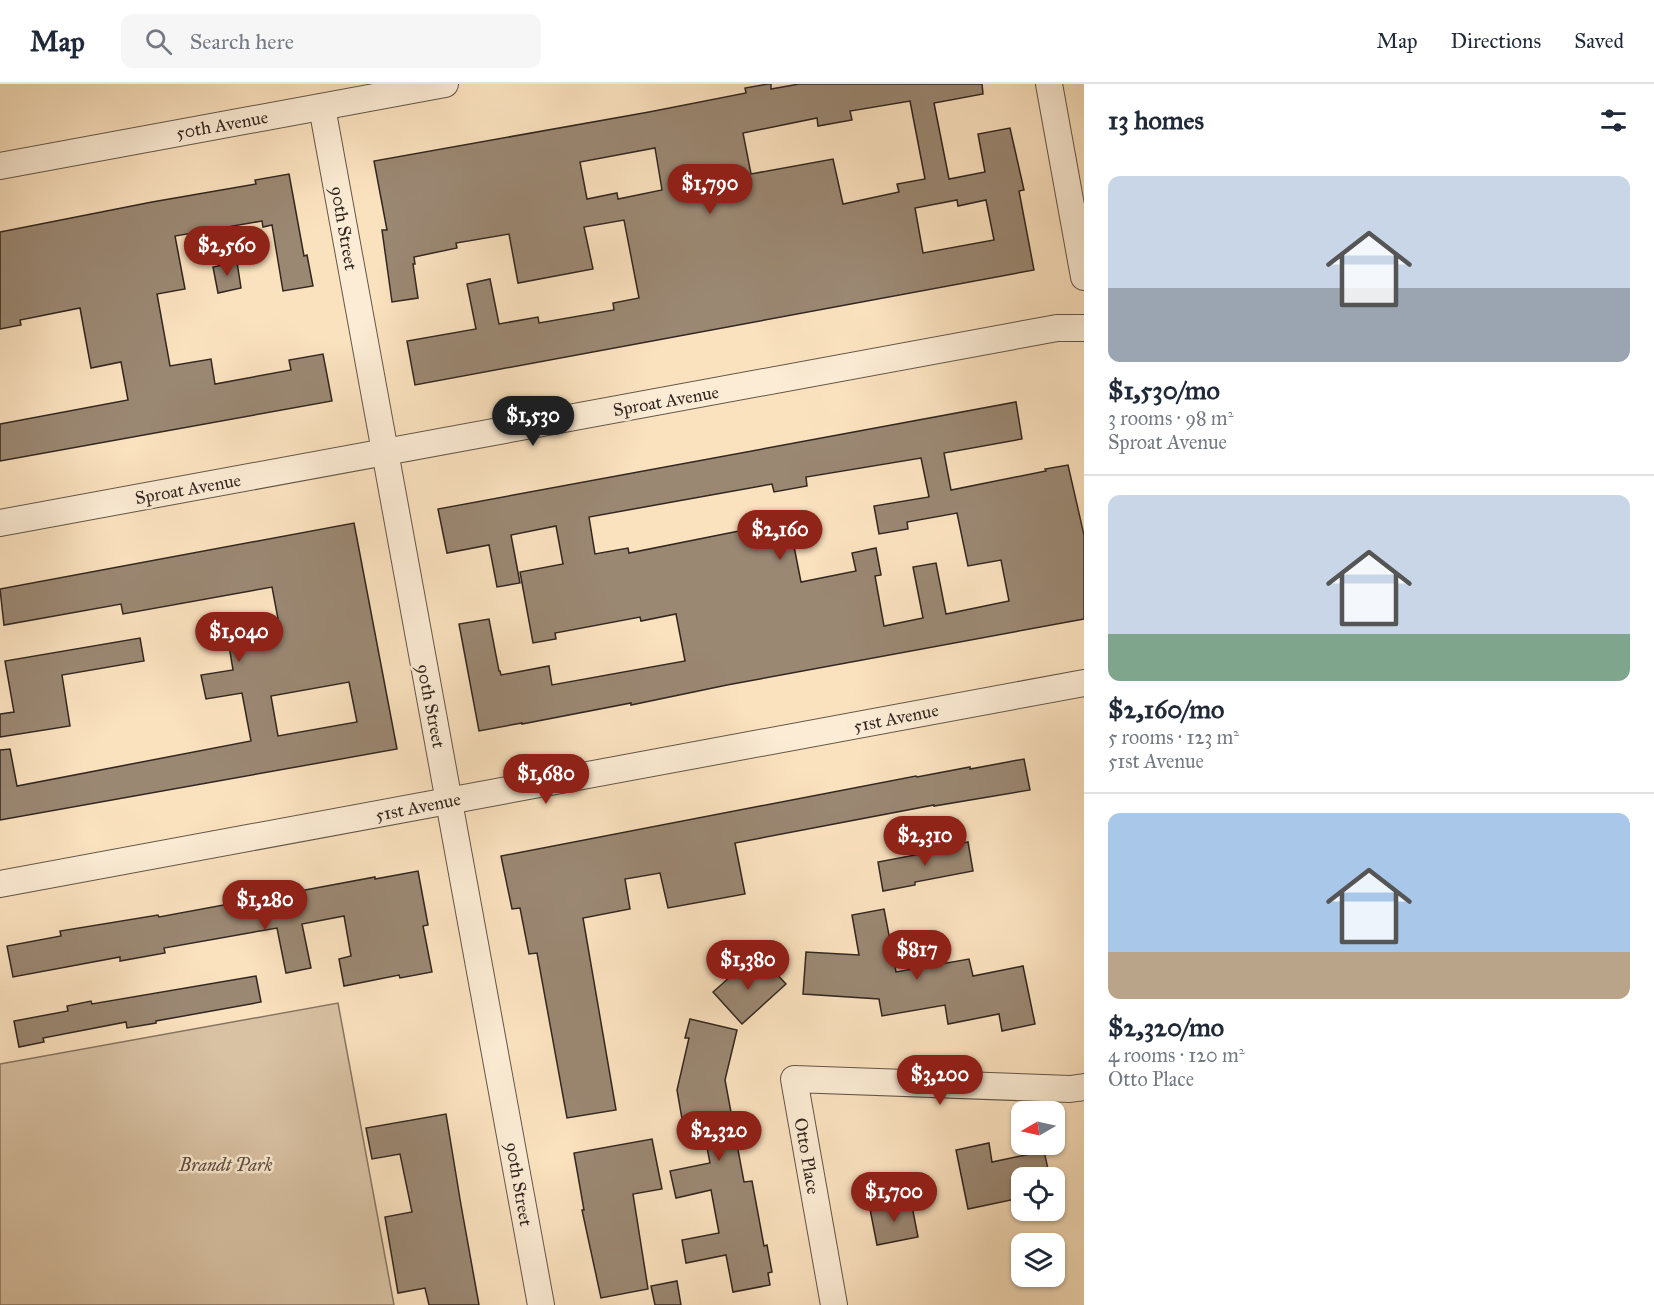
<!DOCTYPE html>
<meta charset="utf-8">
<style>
body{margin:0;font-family:"IM FELL Great Primer",serif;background:#f6f6f7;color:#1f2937;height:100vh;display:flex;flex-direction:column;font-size:22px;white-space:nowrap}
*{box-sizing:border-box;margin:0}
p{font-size:20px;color:#747a83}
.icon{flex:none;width:33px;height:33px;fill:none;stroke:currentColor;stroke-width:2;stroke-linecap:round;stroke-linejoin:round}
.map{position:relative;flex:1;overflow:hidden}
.side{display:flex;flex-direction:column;background:#fff;width:570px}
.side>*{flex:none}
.needle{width:39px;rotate:261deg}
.tools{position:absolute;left:1011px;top:1017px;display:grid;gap:12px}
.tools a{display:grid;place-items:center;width:54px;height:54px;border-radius:12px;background:#fff;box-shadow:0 2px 4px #0004;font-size:30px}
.price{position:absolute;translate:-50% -51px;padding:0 14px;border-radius:21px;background:#8f2418;color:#fff;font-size:20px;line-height:39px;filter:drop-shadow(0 2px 3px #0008)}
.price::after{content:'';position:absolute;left:50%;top:36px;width:18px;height:14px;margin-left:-9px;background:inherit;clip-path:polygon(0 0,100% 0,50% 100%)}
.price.current{background:#222;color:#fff}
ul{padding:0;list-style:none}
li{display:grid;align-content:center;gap:12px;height:318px;padding:0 24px}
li+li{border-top:2px solid #e0e1e3}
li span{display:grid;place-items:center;height:186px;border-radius:12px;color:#555}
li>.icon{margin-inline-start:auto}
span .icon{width:108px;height:108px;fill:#fffc;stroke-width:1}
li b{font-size:26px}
h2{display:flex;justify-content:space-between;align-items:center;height:72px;padding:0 24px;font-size:26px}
header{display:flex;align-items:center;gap:36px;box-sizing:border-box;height:84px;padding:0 30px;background:#fff;border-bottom:2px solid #e0e1e3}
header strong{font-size:28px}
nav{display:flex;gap:33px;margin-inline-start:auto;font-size:21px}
.search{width:420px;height:54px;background:#f6f6f7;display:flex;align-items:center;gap:15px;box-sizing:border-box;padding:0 21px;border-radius:12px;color:#747a83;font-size:22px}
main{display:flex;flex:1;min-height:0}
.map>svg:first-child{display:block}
.green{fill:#d9c2a4;stroke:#867462;stroke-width:1.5}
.building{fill:#9b8873;stroke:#322620;stroke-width:1.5;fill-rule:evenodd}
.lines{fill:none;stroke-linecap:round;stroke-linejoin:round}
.minor-casing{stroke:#645548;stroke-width:28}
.minor{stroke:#fcecd5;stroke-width:26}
.labels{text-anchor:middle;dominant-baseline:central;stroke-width:5;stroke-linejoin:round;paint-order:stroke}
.street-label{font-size:18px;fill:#322620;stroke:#fcecd5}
.park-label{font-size:18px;font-style:italic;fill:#5c4d41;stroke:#fcecd5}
</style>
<header>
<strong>Map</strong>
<div class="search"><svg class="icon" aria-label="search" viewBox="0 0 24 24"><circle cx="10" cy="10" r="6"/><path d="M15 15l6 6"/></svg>Search here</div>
<nav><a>Map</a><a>Directions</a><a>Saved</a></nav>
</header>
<main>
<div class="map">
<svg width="1084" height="1221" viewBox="0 0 1084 1221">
<rect width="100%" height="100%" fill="#fbe2bf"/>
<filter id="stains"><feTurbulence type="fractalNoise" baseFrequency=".00333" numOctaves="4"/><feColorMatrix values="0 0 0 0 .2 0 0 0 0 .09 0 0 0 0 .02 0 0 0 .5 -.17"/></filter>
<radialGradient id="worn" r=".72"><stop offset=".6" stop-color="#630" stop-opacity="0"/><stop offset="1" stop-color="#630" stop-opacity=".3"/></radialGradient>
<polygon class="green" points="338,919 394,1221 0,1221 0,980"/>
<g class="building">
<path d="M768 0H771V5L799 0H982L983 10 934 19 949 95 985 88 978 50 1010 44 1024 106 1019 107 1034 186 415 301 407 257 476 245 467 200 490 195 499 240 538 233 539 239 614 226 613 219 639 214 624 136 584 143 593 185 518 199 509 150 456 159 457 164 414 173 415 180H413L418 214 392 218 382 146H387L374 77 649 28 746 9 745 4ZM910 17 925 95 897 100 899 108 843 120 833 75 751 90 743 49 817 34 818 42 852 36 850 27ZM655 64 662 106 618 115 617 109 587 115 580 78ZM957 116 958 122 986 116 994 156 923 169 915 124Z"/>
<polygon points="289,90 304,172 307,171 313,202 283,207 272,141 263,143 262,137 175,152 185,205 157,210 170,282 211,275 215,300 291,286 289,276 323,270 332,317 0,377 0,340 128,316 121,278 91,284 80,224 20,236 21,241 0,245 0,148 152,118 256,100 255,96"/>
<polygon points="237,178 241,204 218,209 213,183"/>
<path d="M1016 318 1022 355 944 369 951 406 1046 387 1045 385 1068 381 1084 451V535L727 601 631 621V619L522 640V639L479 647 459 540 489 535 499 587H500L501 591 549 582 552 601 685 577 676 530 641 537 640 533 555 549 556 555 533 559 520 488 563 480 556 442 511 451 520 499 497 503 489 461 447 469 438 425ZM921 374 929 413 874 422 879 450 908 445 907 438 957 429 968 482 1001 476 1009 517 946 530 936 479 913 483 923 534 884 542 875 492 881 491 876 464 852 469 856 487 801 498 789 437 629 469 628 464 595 470 589 433 772 400 774 408 807 402 806 393Z"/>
<path d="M354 439 397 665 0 736V666L10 665 17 702 251 657 242 609 206 615 201 591 233 586 227 549 279 540 272 503 123 530 121 520 4 541 0 505ZM349 598 357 638 278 652 271 612Z"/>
<polygon points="140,554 144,577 62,591 70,642 0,653 0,630 14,628 5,577"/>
<polygon points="1024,675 1030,706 934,722 934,721 735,759 745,810 668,824 660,789 625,795 630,825 583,834 616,1026 567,1034 537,869 529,870 520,824 512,825 501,772 916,692 917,693 970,683 970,685"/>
<polygon points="968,758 973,787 915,798 915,801 883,807 878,778 936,767 935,765"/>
<polygon points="418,787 428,841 423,842 432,888 400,894 399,891 344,902 339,875 351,872 344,832 302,840 311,884 286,889 277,844 164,864 165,869 120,877 120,873 13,893 7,862 61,852 60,847 158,831 159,833 375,793 375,795"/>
<polygon points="884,825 896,888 969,875 973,892 1023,882 1035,940 1002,947 999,930 948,940 945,921 882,932 879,915 803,910 806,868 859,871 852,831"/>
<polygon points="747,878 759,892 770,883 786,900 742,940 713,908"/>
<polygon points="256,892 261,918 156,937 156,939 127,944 126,938 43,954 44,958 19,963 14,937 68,927 67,922 91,917 92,920"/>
<polygon points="690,935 737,946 725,996 744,1098 752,1097 764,1162 767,1161 772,1188 768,1189 770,1201 733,1208 726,1171 686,1179 682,1156 719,1149 711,1106 676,1114 670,1087 710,1079 701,1032 682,1035 677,1006 689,954 685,954"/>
<polygon points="446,1030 461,1121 479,1221 429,1221 425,1204 398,1209 385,1133 412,1128 400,1070 372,1075 366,1044"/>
<polygon points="652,1055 662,1105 633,1110 648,1205 601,1214 582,1126 584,1126 574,1069"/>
<polygon points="989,1059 992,1078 1044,1067 1050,1094 1022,1094 1022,1124 1020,1114 968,1125 956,1066"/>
<polygon points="911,1117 918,1153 877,1161 870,1125"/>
<polygon points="677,1197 681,1221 655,1221 651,1202"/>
</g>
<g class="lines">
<g class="minor-casing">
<g id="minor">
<polyline points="1049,0 1084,193"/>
<polyline points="322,23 541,1221"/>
<polyline points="0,82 445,0"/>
<polyline points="0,439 1057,244 1084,244"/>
<polyline points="0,800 1084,599"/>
<polyline points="834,1221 794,995 1070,1005 1084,1003"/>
</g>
</g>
<use href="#minor" class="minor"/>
</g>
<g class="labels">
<g class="street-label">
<text transform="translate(222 41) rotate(-10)">50th Avenue</text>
<text transform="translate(344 144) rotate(80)">90th Street</text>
<text transform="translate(666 317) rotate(-10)">Sproat Avenue</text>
<text transform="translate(188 405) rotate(-10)">Sproat Avenue</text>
<text transform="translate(431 622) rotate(79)">90th Street</text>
<text transform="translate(896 634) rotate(-11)">51st Avenue</text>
<text transform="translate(418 723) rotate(-11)">51st Avenue</text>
<text transform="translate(807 1072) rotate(80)">Otto Place</text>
<text transform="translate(519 1100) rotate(80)">90th Street</text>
</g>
<g class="park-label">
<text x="226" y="1081">Brandt Park</text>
</g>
</g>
<rect width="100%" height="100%" filter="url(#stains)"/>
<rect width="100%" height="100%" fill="url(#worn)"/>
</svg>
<div class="tools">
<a><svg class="needle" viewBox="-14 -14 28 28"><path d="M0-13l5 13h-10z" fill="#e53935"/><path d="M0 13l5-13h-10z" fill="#747a83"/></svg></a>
<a><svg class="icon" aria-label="locate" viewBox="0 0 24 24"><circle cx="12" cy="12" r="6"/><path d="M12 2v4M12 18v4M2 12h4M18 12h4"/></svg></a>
<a><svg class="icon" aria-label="layers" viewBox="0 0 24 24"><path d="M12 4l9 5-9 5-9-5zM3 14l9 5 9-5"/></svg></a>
</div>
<b class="price" style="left:710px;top:131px">$1,790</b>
<b class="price" style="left:227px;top:193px">$2,560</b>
<b class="price current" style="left:533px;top:363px">$1,530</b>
<b class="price" style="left:780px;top:477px">$2,160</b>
<b class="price" style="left:239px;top:579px">$1,040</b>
<b class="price" style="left:546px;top:721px">$1,680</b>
<b class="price" style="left:925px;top:783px">$2,310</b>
<b class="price" style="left:265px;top:847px">$1,280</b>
<b class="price" style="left:917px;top:897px">$817</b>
<b class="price" style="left:748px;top:907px">$1,380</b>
<b class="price" style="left:940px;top:1022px">$3,200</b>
<b class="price" style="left:719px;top:1078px">$2,320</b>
<b class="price" style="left:894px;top:1139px">$1,700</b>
</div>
<section class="side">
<h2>13 homes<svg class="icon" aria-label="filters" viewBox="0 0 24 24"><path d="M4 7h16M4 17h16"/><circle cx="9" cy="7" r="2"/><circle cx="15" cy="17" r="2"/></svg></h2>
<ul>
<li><span style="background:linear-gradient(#c9d6e8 60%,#9aa5b1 0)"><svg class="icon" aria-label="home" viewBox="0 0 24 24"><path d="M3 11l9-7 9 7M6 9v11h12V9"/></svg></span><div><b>$1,530/mo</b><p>3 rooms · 98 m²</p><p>Sproat Avenue</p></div></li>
<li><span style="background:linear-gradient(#c9d6e8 75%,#7fa58c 0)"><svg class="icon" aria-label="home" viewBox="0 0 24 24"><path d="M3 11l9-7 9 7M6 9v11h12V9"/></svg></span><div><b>$2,160/mo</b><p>5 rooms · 123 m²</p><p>51st Avenue</p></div></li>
<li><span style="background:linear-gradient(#a9c7e8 75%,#b9a48a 0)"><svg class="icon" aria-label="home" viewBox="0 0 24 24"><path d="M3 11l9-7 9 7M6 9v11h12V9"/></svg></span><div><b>$2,320/mo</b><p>4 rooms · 120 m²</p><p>Otto Place</p></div></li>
</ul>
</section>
</main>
